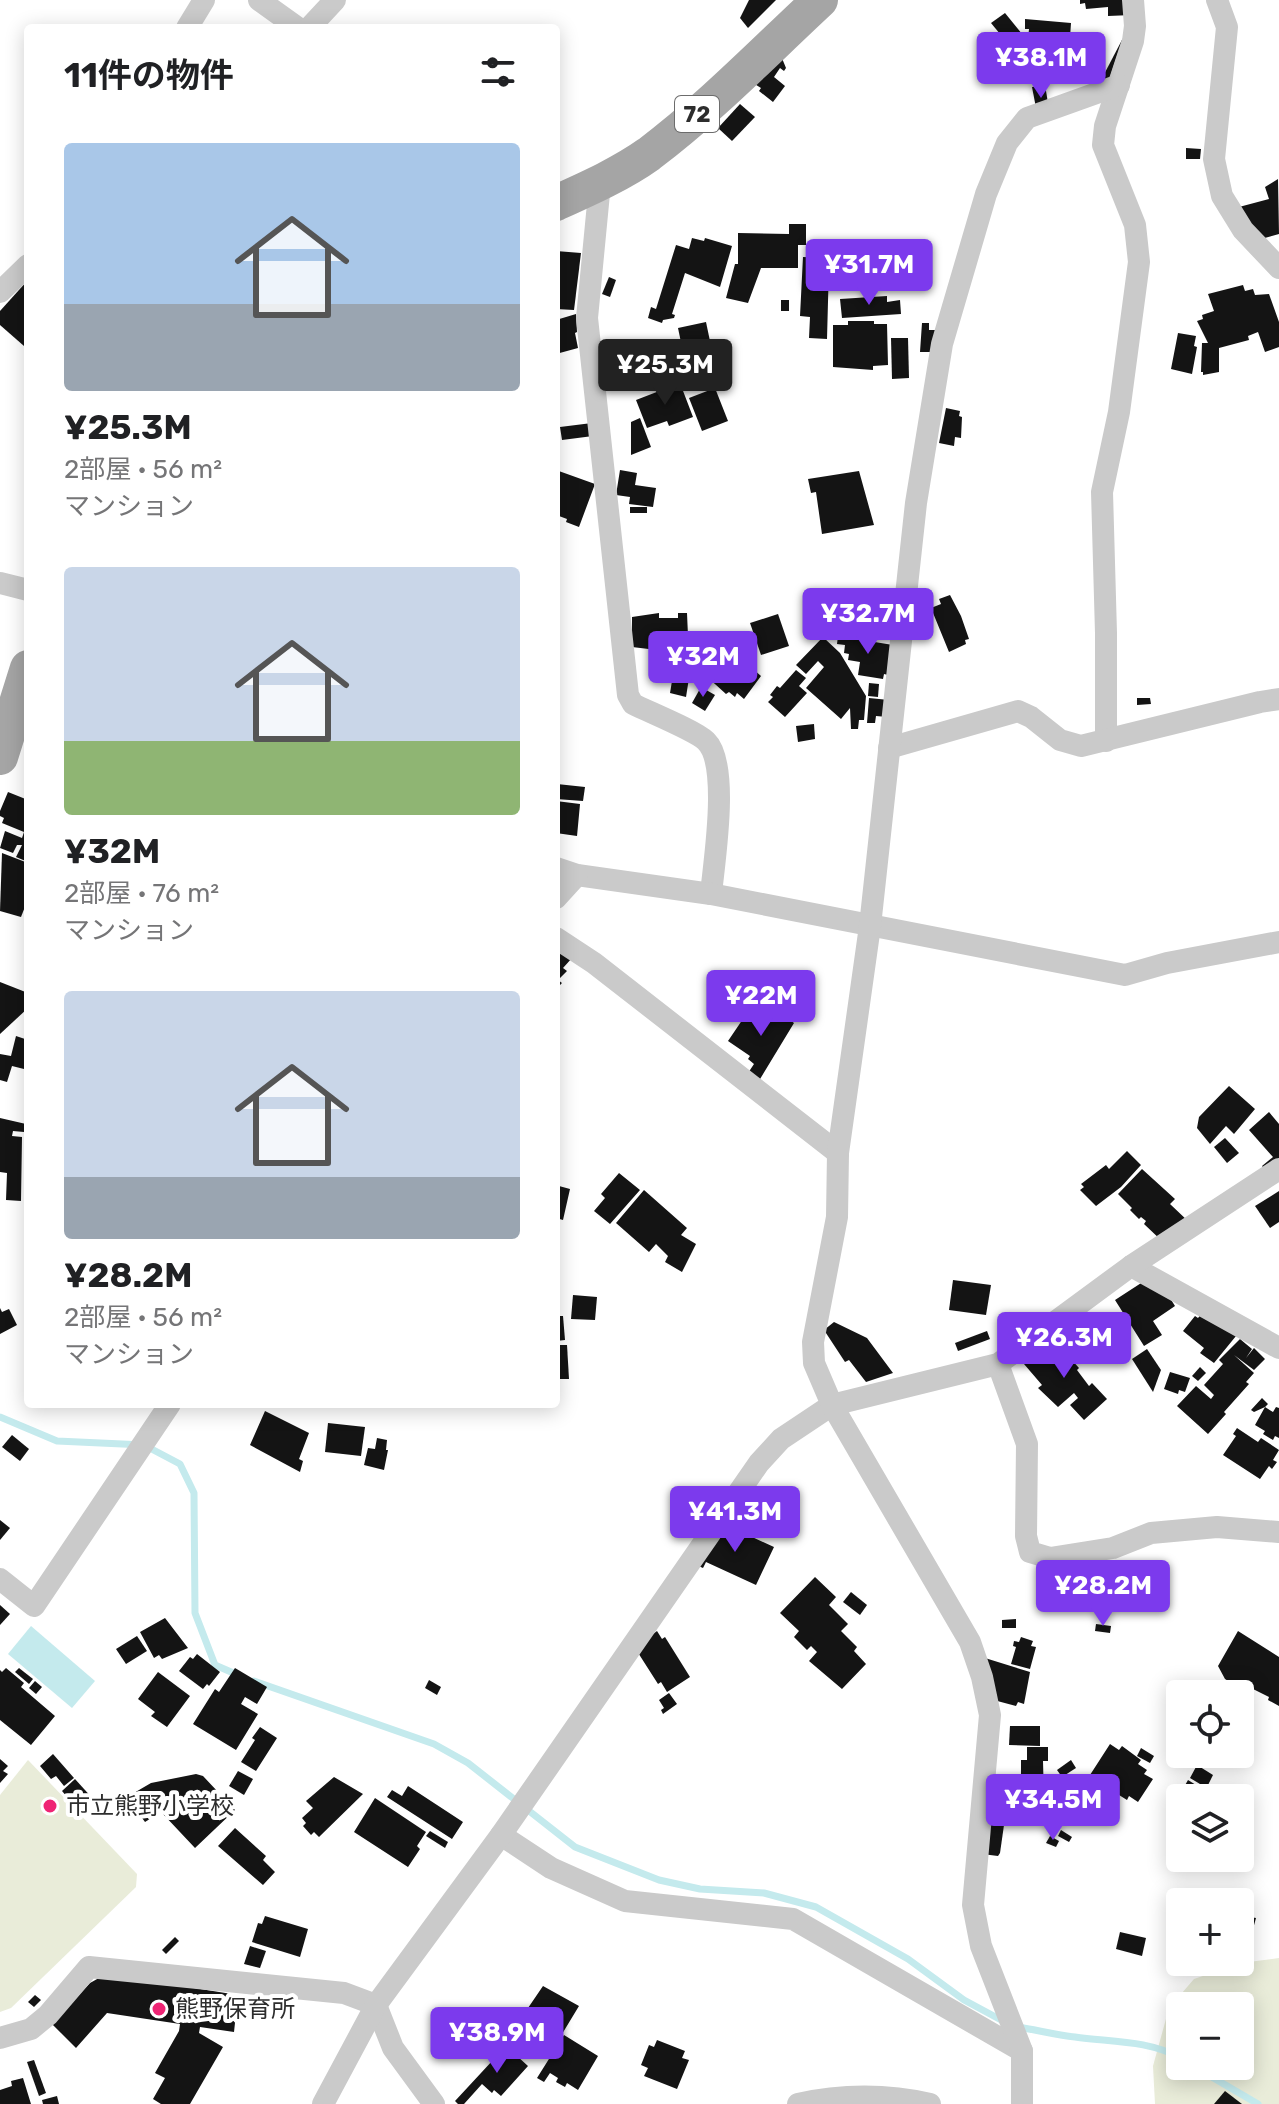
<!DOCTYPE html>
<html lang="ja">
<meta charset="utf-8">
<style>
body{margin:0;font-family:Rubik,"Noto Sans JP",sans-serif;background:#f6f6f6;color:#202124;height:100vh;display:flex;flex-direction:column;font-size:30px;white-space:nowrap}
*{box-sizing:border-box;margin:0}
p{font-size:26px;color:#757577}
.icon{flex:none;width:44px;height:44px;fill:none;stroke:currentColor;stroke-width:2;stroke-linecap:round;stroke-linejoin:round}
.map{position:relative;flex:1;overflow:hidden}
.panel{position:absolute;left:24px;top:24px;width:536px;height:1384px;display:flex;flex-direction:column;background:#fff;border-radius:8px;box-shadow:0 4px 20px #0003}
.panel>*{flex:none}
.fabs{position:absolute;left:1166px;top:1680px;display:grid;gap:16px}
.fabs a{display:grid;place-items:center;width:88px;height:88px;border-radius:8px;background:#fff;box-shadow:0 4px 20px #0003;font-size:40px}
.price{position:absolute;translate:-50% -68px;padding:0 18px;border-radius:8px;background:#7c3aed;color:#fff;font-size:26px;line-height:52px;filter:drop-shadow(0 2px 4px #0008)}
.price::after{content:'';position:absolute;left:50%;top:48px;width:24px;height:18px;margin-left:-12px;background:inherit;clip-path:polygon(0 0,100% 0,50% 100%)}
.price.current{background:#222;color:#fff}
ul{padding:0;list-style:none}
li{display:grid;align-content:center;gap:16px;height:424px;padding:0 40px}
li span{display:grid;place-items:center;height:248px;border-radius:8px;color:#555}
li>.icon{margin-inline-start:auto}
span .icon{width:144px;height:144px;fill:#fffc;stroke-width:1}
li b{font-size:34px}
h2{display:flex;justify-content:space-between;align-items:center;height:96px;padding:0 40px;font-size:34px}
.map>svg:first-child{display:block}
.green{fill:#e9ecd9;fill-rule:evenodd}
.water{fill:#c4eaed}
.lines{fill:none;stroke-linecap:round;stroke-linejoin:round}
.stream{stroke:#c4eaed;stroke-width:7}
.building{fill:#141414}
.minor{stroke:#cacaca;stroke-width:22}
.primary{stroke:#a5a5a5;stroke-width:36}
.poi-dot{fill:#ef2474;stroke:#fff;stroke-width:3}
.labels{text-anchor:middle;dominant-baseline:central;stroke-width:8;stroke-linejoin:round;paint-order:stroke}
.shield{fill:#fff;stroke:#6c6c6c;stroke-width:2}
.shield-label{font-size:22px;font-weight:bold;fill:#2d2d2d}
.poi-label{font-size:24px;fill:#2d2d2d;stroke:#fff;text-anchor:start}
</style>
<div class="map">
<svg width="1279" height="2104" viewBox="0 0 1279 2104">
<rect width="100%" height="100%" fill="#fff"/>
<g class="green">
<polygon points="28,1760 137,1874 136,1887 11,2008 0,2012 0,1795"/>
<path d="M1279 1958V2104H1155L1153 2066 1169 2008 1194 1979 1241 1963ZM1180 2006H1240V2066H1180Z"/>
</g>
<polygon class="water" points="31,1626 95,1681 72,1708 8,1654"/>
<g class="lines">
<g class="stream">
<polyline points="0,1417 57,1441 144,1445 180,1464 194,1493 195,1613 215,1665 238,1675"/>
<polyline points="254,1681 434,1744 468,1763 575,1847 659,1880 700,1889 764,1893 816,1907 908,1959 964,2000 1003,2021"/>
<path d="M1018 2027C1037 2030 1056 2035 1075 2037 1110 2042 1149 2040 1180 2058"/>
<polyline points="1193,2066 1258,2104"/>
</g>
</g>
<g class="building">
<polygon points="749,0 776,0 748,28 740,18"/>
<polygon points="1080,0 1132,0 1132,15 1108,16 1108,7 1086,9 1085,3 1080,4"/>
<polygon points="1005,13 1022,34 1009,45 991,23"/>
<polygon points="1025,19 1071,23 1069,52 1033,50 1033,39 1028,39 1029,29 1025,29"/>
<polygon points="1123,38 1107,86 1100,82"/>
<polygon points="779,51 786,68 784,71 780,68 774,77 785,86 773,102 759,91 761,88 753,83"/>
<polygon points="1045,85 1050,115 1037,113 1032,87"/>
<polygon points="740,104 755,117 732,141 718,128"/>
<polygon points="1186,148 1201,149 1200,159 1186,159"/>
<polygon points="1278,179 1279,234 1250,242 1239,207 1269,199 1265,187"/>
<polygon points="789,224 806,224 806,245 798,245 798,268 761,268 748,303 726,298 735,264 738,264 738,233 789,234"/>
<polygon points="692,238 704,241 705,238 732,246 720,287 685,273 672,314 675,315 674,318 663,320 662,323 648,318 651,307 656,309 676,245 689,249"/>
<polygon points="556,251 581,253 574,310 556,309"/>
<polygon points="803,257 827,258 826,264 829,264 827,339 809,338 810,317 800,316"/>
<polygon points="609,277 616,280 610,297 602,294"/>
<polygon points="28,280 28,344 24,346 0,325 0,311"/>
<polygon points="1243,285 1245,291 1253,289 1255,295 1269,294 1279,322 1279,347 1265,352 1258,332 1248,336 1249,340 1219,348 1219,372 1203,375 1203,372 1201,372 1202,343 1208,343 1197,321 1203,319 1202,315 1214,311 1208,294"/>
<polygon points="887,296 887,302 900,300 901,314 842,318 840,299"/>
<rect x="781" y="300" width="8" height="11"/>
<polygon points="576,314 577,332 575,333 578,348 556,354 556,320"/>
<polygon points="848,321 874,321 874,324 887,324 888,365 873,366 873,370 833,367 833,325 848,325"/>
<polygon points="706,322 711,346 683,352 678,328"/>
<polygon points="922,323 929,323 929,330 936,330 936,352 920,352"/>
<polygon points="1178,333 1196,336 1194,346 1197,347 1192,374 1171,369"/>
<polygon points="891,338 908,338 909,378 892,379"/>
<polygon points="684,362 687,374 665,379 662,367"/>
<polygon points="659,367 663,386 644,391 640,371"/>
<polygon points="707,367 714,385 698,391 692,372"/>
<polygon points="680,383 693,417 669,426 667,421 647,428 636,400"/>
<polygon points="715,388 728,421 702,431 689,398"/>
<polygon points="946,408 960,411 959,416 962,417 961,438 955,437 954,446 939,443"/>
<polygon points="640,418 651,447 631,455 631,422"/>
<polygon points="592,423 593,436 562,440 560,427"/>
<polygon points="556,470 595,484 579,527 566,522 567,519 559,516 560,513 556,511"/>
<polygon points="620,470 637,473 635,485 656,488 653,507 629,504 630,497 616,495"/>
<polygon points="859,471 874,525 822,534 816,492 811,493 808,479"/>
<rect x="630" y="507" width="17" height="6"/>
<polygon points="950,595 961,616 969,639 965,640 966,644 949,652 931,608 941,604 939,599"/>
<polygon points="659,613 659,618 678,618 678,613 687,613 688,636 684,636 682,653 632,647 632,617"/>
<polygon points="778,614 789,646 761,655 750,623"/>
<polygon points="848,620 864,622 863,633 846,631"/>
<polygon points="838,636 893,645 888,675 884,674 883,679 858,675 860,662 848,660 849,654 844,653 845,645 837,644"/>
<polygon points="823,637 840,653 866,696 864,720 859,720 858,729 851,729 850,708 841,719 806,688 824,667 818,661 806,674 796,665"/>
<polygon points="710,640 723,651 707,669 704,666 701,669 693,662"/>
<polygon points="729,648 761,676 744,699 737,693 735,697 729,692 726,694 705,675"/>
<polygon points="796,670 806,678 799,686 807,693 785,717 768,702 773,697 770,695 777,686 780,688"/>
<polygon points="673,675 689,678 686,697 670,693"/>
<polygon points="869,683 879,684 878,697 868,696"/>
<polygon points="701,687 715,695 705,711 692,703"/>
<polygon points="869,698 889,700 887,717 876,716 875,723 867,723"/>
<polygon points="1137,698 1150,698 1151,704 1137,705"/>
<polygon points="814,724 815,739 798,742 796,726"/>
<polygon points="557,784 585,787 583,801 556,799"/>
<polygon points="8,792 28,800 28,862 16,857 22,845 17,845 13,853 0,848 5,831 22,838 24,832 2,823 4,818 0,816 0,811"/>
<polygon points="556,801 580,804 577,836 556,833"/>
<polygon points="2,853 28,863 28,899 21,917 0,911"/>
<polygon points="561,948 572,958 563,968 567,971 558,980 562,983 556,989 556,954"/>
<polygon points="0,982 28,993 28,1008 0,1034"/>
<polygon points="748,1003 765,1014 771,1006 794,1023 757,1084 746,1076 754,1064 748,1059 750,1056 728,1041 747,1013 743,1010"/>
<polygon points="16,1036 28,1040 28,1070 12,1066 7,1082 0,1080 0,1054 11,1056"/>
<polygon points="1229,1086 1255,1109 1234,1134 1226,1126 1210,1144 1197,1128 1199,1117"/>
<polygon points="1269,1112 1279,1124 1279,1158 1265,1170 1262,1166 1273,1157 1249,1130"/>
<polygon points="0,1118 26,1124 24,1132 13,1131 12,1136 22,1137 21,1201 6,1200 7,1173 0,1172"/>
<polygon points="1225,1138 1239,1153 1227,1163 1214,1147"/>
<polygon points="1127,1151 1141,1165 1121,1187 1096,1206 1080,1190 1084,1187 1081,1184 1106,1165 1109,1169"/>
<polygon points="1142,1169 1175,1199 1170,1204 1189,1222 1163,1242 1144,1224 1146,1221 1141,1217 1139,1219 1130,1210 1132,1208 1118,1194"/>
<polygon points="619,1173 640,1190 610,1224 594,1211 605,1198 601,1194"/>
<polygon points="556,1179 560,1179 559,1186 570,1189 563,1220 556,1218"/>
<polygon points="644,1190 687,1228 681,1235 696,1244 682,1272 665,1262 668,1256 656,1244 649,1252 616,1223"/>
<polygon points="1279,1191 1279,1222 1270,1228 1255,1206"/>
<polygon points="1155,1274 1175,1306 1153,1321 1162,1335 1144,1346 1115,1300"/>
<polygon points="953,1280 991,1285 986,1315 949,1310"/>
<polygon points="573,1295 597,1297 595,1320 571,1319"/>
<polygon points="0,1308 2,1312 9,1309 17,1325 0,1334"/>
<polygon points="1204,1311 1236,1336 1214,1363 1200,1353 1204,1348 1183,1331 1195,1316 1198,1318"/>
<polygon points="556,1316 563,1316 565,1340 556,1341"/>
<polygon points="834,1322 867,1338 893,1373 866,1382 849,1360 845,1362 824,1330"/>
<polygon points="987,1331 990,1339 958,1351 955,1343"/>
<polygon points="1052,1338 1079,1368 1077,1370 1089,1386 1092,1383 1107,1399 1084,1420 1070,1405 1078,1398 1074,1393 1058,1407 1038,1388 1042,1385 1024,1364"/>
<polygon points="1240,1339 1252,1349 1246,1358 1254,1348 1265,1359 1254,1370 1234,1355 1254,1373 1246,1382 1249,1384 1224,1412 1226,1414 1208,1434 1177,1406 1196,1386 1211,1399 1214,1395 1204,1385 1223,1364 1219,1360"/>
<polygon points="556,1345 567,1345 569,1379 556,1379"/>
<polygon points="1147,1349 1161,1370 1153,1392 1132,1359"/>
<polygon points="1200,1367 1206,1373 1198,1381 1192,1376"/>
<polygon points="1170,1372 1190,1378 1185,1392 1179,1390 1178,1394 1164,1389"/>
<polygon points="1262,1398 1268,1404 1265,1407 1273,1412 1276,1407 1279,1408 1279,1438 1275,1436 1273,1440 1263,1434 1265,1431 1255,1425 1265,1407 1254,1412 1251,1410"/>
<polygon points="265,1411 309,1433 299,1459 303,1461 300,1472 250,1445"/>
<polygon points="328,1423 365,1427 361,1456 325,1452"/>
<polygon points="1237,1428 1258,1442 1261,1438 1279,1450 1273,1460 1277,1462 1272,1469 1269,1466 1260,1479 1223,1455 1236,1436 1233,1434"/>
<polygon points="12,1435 29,1449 20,1461 2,1447"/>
<polygon points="377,1438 387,1440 386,1450 388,1450 384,1470 364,1465 368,1448 375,1449"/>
<polygon points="0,1520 10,1528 0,1540"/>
<polygon points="726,1525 774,1547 756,1585 706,1562 703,1568 687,1561"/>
<polygon points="1109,1562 1120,1567 1122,1563 1153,1578 1145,1596 1143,1595 1139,1602 1135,1601 1132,1609 1081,1589 1092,1565 1105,1571"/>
<polygon points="815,1577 836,1597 829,1605 848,1624 841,1631 857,1647 854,1651 866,1664 842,1689 809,1661 817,1652 811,1646 807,1650 794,1637 799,1631 780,1613"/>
<polygon points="1065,1590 1079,1595 1076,1605 1062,1601"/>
<polygon points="851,1592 867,1605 860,1615 843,1602"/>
<polygon points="0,1605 10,1614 0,1625"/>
<polygon points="165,1618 188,1648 162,1659 159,1655 154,1658 140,1632"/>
<polygon points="1016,1619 1016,1628 1002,1628 1002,1620"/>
<polygon points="1096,1624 1111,1626 1110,1633 1095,1631"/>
<polygon points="657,1631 662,1639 665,1637 690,1677 667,1692 661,1682 658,1684 635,1648"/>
<polygon points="1238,1631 1279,1657 1279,1706 1268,1700 1269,1697 1249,1687 1246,1692 1225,1679 1218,1666"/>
<polygon points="137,1636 147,1651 126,1664 116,1649"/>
<polygon points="1021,1637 1033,1641 1031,1646 1036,1647 1030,1669 1011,1664 1016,1647 1013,1646 1014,1641 1019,1642"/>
<polygon points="197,1654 220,1672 209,1686 207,1684 203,1689 179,1671 190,1657 193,1659"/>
<polygon points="985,1658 1030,1672 1024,1704 1018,1702 1016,1706 986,1698"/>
<polygon points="6,1668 24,1683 21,1687 55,1716 31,1745 0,1720 0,1670 2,1672"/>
<polygon points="19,1668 33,1679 29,1684 15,1672"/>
<polygon points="235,1668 267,1687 257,1704 245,1697 241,1704 258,1714 236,1750 193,1724 215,1689 219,1692"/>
<polygon points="158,1672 190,1696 167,1727 151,1716 155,1712 138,1699"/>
<polygon points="429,1680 441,1687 437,1695 425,1688"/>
<polygon points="35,1681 42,1687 36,1694 29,1688"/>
<polygon points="669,1693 677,1704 663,1714 661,1710 664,1708 659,1700"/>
<polygon points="1010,1726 1040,1726 1040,1746 1009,1745"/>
<polygon points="260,1727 277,1738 256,1771 241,1762 255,1740 252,1738"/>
<polygon points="1110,1744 1119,1750 1122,1746 1141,1760 1138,1764 1147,1770 1144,1774 1153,1779 1138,1802 1129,1796 1127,1800 1119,1795 1118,1797 1090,1775"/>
<polygon points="1027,1747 1048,1747 1048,1761 1043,1761 1044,1798 1021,1800 1021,1760 1027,1760"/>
<polygon points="1141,1748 1154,1756 1150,1763 1137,1756"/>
<polygon points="53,1754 74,1778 64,1786 56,1776 51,1779 40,1766"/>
<polygon points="1209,1754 1222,1754 1215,1767 1205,1762"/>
<polygon points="0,1759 8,1766 3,1771 8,1774 0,1783"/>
<polygon points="1071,1760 1076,1768 1062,1777 1057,1770"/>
<polygon points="1197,1765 1213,1775 1208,1785 1228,1796 1227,1798 1191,1798 1200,1784 1190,1778"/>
<polygon points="238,1771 253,1779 244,1795 229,1786"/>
<polygon points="196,1774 203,1776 235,1810 195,1848 163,1814 172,1805 145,1822 127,1797 151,1783"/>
<polygon points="334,1777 363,1794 319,1837 314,1832 311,1835 303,1826 306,1823 302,1818 313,1808 306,1801"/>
<polygon points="75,1779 94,1800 80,1812 62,1791"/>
<polygon points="1188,1780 1196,1785 1188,1798 1183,1798 1179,1796"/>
<polygon points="408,1786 463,1822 452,1839 387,1797 392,1790 402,1796"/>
<polygon points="375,1798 426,1832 417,1846 420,1849 408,1867 354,1832"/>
<polygon points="987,1811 1005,1818 1000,1853 998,1856 982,1854"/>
<polygon points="235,1828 266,1856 263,1860 275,1872 263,1885 218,1846"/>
<polygon points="1061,1830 1072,1837 1069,1842 1058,1836"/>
<polygon points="430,1831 448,1842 445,1848 426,1836"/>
<polygon points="1050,1836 1059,1841 1056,1847 1046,1843"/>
<polygon points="265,1916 308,1929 300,1957 252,1942 258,1923 262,1924"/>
<polygon points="1245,1916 1256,1918 1253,1929 1243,1927"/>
<polygon points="1120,1932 1146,1938 1142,1956 1116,1949"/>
<polygon points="175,1937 179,1941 166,1954 162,1950"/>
<polygon points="250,1946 266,1951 260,1968 244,1964"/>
<polygon points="106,1974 238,1995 234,2032 200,2027 199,2033 223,2047 190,2104 161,2104 153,2099 165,2078 155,2073 179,2031 180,2024 107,2013 76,2048 52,2024 90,1983"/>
<polygon points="543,1986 579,2006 559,2039 536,2026 542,2016 528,2008"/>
<polygon points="35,1995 41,2000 34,2007 28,2002"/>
<polygon points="515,2034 536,2052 529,2059 509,2041"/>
<polygon points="564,2035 598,2056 578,2090 567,2083 565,2087 556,2082 558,2078 550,2073 544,2082 537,2078"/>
<polygon points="657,2040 685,2051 682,2058 689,2060 677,2089 644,2076 648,2068 641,2065 649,2045 654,2047"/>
<polygon points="506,2046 528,2066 501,2096 494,2090 492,2093 482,2084 464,2104 458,2104 455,2101"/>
<polygon points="34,2060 46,2093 39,2096 27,2062"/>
<polygon points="23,2078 31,2104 0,2104 0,2090 12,2086 11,2081"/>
<polygon points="1225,2091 1242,2104 1214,2104"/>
<polygon points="57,2096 59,2104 43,2104 42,2100"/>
</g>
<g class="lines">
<g class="minor">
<polyline points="259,0 298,28"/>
<polyline points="1217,0 1227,27 1214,159 1222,196 1243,230 1279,268"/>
<polyline points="187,28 204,0"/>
<polyline points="309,28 335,0"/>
<path d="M600 183 587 318 628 695 633 704C649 712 696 731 706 741 730 764 714 862 711 894"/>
<polyline points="0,292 28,265"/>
<polyline points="0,583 28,590"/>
<polyline points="1106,741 1106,633 1102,492 1119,412 1139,262 1135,225 1103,145 1105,126 1133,41 1135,26 1133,0"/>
<polyline points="889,748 1018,711 1031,717 1060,740 1081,746 1260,702 1279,699"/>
<polyline points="556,868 577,875 711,894 1125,975 1167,963 1279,942"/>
<polyline points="556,898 577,875"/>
<polyline points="556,938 594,963 838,1153"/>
<polyline points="1131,1266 1279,1348"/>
<polyline points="998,1364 1027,1444 1026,1536 1030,1552 1050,1558 1113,1548 1151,1533 1217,1527 1279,1532"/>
<polyline points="0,1579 34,1606 170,1404"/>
<polyline points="501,1835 551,1868 625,1901 793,1919 1022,2051"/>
<polyline points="0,2038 31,2029 48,2015 89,1967 344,1993 376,2005 393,2048 434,2104"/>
<polyline points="323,2104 376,2005 501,1835 759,1463 781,1439 832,1405 998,1364 1131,1266 1279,1169"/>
<path d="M798 2104C841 2094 888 2094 930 2104"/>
<polyline points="1022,2104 1022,2051 981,1946 973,1905 990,1715 982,1677 970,1642 832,1405 814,1363 813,1342 837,1217 838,1153 870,926 916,503 942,344 986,194 1007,143 1027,118 1119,85"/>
</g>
<g class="primary">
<path d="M556 203C587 189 621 174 649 154 710 108 764 52 820 0"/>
<polyline points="0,757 28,668"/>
</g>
</g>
<g class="poi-dot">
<circle cx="50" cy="1806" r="8"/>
<circle cx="159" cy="2009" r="8"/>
</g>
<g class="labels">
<rect class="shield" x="675" y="96" width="44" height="36" rx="6"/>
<g class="shield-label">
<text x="697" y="114">72</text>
</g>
<g class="poi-label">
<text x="66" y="1806">市立熊野小学校</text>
<text x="175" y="2009">熊野保育所</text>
</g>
</g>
</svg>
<div class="fabs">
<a><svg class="icon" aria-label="locate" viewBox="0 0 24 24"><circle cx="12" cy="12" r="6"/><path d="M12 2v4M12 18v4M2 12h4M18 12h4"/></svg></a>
<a><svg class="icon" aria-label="layers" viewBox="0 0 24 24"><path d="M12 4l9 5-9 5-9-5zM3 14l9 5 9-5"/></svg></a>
<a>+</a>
<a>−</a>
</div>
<b class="price" style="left:1041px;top:100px">¥38.1M</b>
<b class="price" style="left:869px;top:307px">¥31.7M</b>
<b class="price current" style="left:665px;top:407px">¥25.3M</b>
<b class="price" style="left:868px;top:656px">¥32.7M</b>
<b class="price" style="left:703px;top:699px">¥32M</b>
<b class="price" style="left:761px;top:1038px">¥22M</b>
<b class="price" style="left:1064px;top:1380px">¥26.3M</b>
<b class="price" style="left:735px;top:1554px">¥41.3M</b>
<b class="price" style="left:1103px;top:1628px">¥28.2M</b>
<b class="price" style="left:1053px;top:1842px">¥34.5M</b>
<b class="price" style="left:497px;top:2075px">¥38.9M</b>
<section class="panel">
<h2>11件の物件<svg class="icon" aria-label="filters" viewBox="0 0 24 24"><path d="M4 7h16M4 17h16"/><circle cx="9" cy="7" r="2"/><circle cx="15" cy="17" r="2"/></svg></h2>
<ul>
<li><span style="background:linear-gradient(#a9c7e8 65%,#9aa5b1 0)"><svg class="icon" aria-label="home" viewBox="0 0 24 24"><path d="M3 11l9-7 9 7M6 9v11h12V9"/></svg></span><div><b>¥25.3M</b><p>2部屋 · 56 m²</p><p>マンション</p></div></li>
<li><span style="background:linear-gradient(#c9d6e8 70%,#8fb573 0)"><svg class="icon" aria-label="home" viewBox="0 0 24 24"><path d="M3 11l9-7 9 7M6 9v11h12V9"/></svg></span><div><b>¥32M</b><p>2部屋 · 76 m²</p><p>マンション</p></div></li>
<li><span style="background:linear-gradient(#c9d6e8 75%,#9aa5b1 0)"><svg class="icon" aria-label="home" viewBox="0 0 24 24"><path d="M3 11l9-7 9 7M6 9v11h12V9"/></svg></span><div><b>¥28.2M</b><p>2部屋 · 56 m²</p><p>マンション</p></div></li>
</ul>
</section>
</div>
